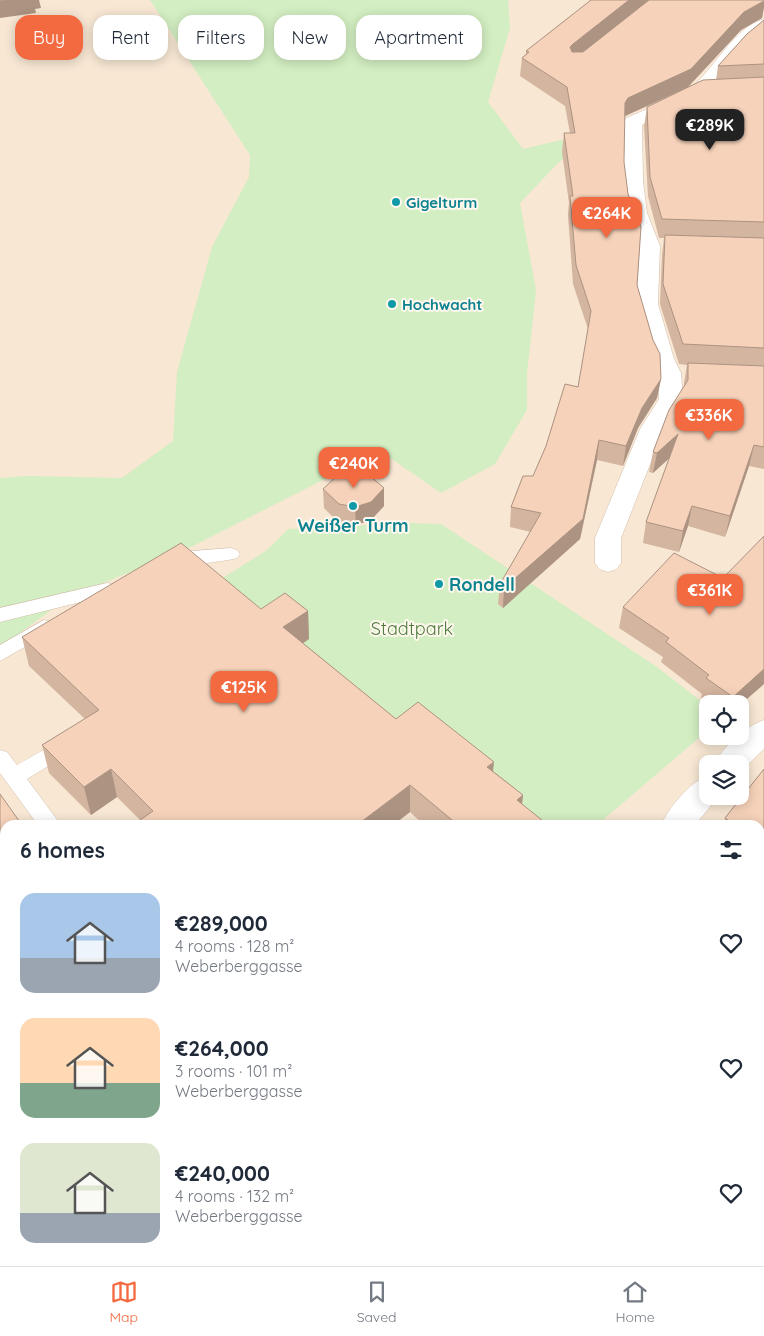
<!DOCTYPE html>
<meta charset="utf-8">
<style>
body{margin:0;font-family:Quicksand,sans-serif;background:#f2f2f3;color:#1f2937;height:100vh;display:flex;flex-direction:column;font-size:19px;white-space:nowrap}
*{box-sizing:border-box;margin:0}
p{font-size:16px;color:#747a83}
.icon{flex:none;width:28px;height:28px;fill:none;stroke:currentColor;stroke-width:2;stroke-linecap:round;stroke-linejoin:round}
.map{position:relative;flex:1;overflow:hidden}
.details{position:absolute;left:0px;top:820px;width:765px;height:446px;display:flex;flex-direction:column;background:#fff;border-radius:15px 15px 0 0;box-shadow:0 2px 12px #0003}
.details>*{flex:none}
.banner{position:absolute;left:15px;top:15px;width:500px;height:45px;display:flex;gap:10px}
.controls{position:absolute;left:699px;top:695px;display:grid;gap:10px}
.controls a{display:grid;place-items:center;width:50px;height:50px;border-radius:10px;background:#fff;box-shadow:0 2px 12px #0003;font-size:25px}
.price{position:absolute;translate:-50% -42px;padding:0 11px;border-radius:10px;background:#f36940;color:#fff;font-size:16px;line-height:32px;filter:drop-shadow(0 1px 2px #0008)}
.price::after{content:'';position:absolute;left:50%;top:30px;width:15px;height:11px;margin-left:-8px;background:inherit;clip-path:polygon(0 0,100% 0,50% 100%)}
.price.selected{background:#222;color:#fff}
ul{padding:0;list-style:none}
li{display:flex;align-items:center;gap:15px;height:125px;padding:0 20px}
li span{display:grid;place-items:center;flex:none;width:140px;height:100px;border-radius:15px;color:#555}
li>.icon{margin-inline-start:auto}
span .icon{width:60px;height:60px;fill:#fffc;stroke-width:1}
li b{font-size:21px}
h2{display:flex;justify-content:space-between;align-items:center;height:60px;padding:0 20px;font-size:21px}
.chip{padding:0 18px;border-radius:15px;background:#fff;box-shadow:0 2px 12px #0003;font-size:18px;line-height:45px}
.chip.selected{background:#f36940;color:#fff}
.tab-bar{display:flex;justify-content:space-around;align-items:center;height:70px;border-top:1px solid #e0e1e3;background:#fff;font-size:14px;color:#747a83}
.tab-bar a{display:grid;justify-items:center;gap:2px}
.tab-bar .selected{color:#f36940}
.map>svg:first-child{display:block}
.residential{fill:#f7e7d3;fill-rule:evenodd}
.green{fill:#d3eec2}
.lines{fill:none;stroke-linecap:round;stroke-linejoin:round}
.lane-casing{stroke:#d4beac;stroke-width:1}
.street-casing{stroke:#d4beac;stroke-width:1}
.lane{fill:#fff;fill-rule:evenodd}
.street{fill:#fff;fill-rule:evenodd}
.wall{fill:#d4b5a0;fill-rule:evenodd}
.shaded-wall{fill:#ac9382}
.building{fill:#f6d2ba;stroke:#ac9382}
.culture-dot{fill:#0f9aa8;stroke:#fff8ee;stroke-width:2}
.labels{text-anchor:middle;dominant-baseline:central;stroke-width:4;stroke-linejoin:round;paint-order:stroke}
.far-culture-label{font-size:15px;font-weight:bold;fill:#0d838f;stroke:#fff8ee;text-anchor:start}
.culture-label{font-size:18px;font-weight:bold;fill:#0d838f;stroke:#fff8ee}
.park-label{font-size:18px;fill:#4e7b3c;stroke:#fff8ee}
</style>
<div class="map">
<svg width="764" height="1266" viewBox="0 0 764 1266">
<rect width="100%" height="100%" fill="#fef5e5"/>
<path class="residential" d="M0 0H764V1266H0ZM708 704H740V736H708ZM708 764H740V796H708ZM5 825H760V1261H5Z"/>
<g class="green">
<polygon points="150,0 508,0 510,28 488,102 523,149 604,130 620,139 560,161 520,203 536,290 527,374 527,410 495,464 441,493 380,451 193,546 67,598 0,648 0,478 27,476 122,478 173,441 177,372 212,247 249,177 250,155"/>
<polygon points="409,523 441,524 657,667 707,706 707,731 597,825 517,825 395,746 205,589 267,550 288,529"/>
</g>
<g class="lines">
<g class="lane-casing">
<g id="lane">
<path d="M231 548 237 550 240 554 237 558C227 561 174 568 166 565L163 561 166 557 180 552Z"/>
<polygon points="107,583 113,584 116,589 113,594 0,622 0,608"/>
<polygon points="44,620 51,622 53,627 51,632 0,661 0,645"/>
<polygon points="66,737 73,739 76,745 73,751 27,779 61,825 38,825 0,773 0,750 7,752 17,765"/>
</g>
</g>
<g class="street-casing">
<g id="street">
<path d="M764 19V33L742 51 702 96 642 125 643 181 647 213 660 246 658 304 674 359 681 373 683 399 664 429 621 538V563L617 569 608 572 599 569 595 563V538L640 429 659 399V373L652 359 636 304 640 246 627 213 623 181 624 122 626 118C646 109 671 101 689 89 713 72 733 27 764 19Z"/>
<path d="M764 720V749L740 772V764H714C723 747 746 726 764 720Z"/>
<path d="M708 776V796H719L695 825H661C669 808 689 782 708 776Z"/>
<polygon points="5,956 5,987 0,989 0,958"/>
<polygon points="375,1261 415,1261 417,1266 377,1266"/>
<polygon points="427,1261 465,1261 463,1266 425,1266"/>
</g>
</g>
<use href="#lane" class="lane"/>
<use href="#street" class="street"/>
</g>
<g class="wall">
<path d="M591 0H764V7L762 18 741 30 688 87 703 80H716L718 66 747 34 764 20V469L749 466 725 537 688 526 679 552 643 543 646 522 669 458 653 473 649 472 653 452 669 410 684 387V383L687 365 679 364 660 304 662 255 664 238H659L648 196 644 126 647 107 685 89 625 116 624 118V162L628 194 641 227 637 285 653 340 660 354 661 379 657 398 638 428 623 466 597 460 580 539 503 608 498 604 500 584 531 532 510 527 511 507 523 476H533L546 446 565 384 578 387 588 329 573 284 568 215 569 203 562 152 564 133H570L565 106 520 76 522 58 526 54V51ZM627 17 583 52H582L601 38Z"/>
<polygon points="384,488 384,506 371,520 356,525 339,523 324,508 323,489"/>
<polygon points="723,578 762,686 740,704 709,704 701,698 702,694 661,662 663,657 619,628 623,607"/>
<polygon points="261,609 308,611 309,639 303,643 396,719 493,771 523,795 522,804 548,825 424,825 410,812 393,825 133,825 140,820 117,797 91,815 49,773 42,745 85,719 29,666 22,637"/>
<polygon points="764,769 764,996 760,993 760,825 723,825 725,818"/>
<polygon points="203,1261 331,1261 335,1266 206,1266"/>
</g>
<g class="shaded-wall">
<polygon points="11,0 39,0 41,8 35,9 36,13 0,18 0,1"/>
<polygon points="629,0 649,0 571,62 570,47 573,44"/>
<polygon points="764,1 764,7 762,18 741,30 688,87 625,116 622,121 625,103 628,98 744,12"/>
<polygon points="661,379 657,398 638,428 623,466 626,446 642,408"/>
<polygon points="678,434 674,454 653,473 657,453"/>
<polygon points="599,440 597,460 580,539 503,608 504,588"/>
<polygon points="754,445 749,466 725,537 730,516"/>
<polygon points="384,488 384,506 371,520 356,525 355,507"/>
<polygon points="692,506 688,526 679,552 683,531"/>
<polygon points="308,611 309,639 285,655 283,627"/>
<polygon points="764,669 764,684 740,705 740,704 731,704 733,697"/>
<polygon points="494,762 491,790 487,767"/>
<polygon points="111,769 117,797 91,815 84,787"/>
<polygon points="410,785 410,812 393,825 357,825"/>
<polygon points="523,795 520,822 517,800"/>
<polygon points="5,929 5,949 0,952 0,932"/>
<polygon points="1,1229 5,1238 5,1245 0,1247 0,1230"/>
</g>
<g class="building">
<polygon points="0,0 11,0 0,1"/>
<polygon points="591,0 629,0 573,44 570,47 572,52 583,52 649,0 764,0 764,1 744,12 691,69 628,98 625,103 624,162 628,194 641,227 637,285 653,340 660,354 661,379 642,408 626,446 599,440 583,519 504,588 500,584 541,513 511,507 523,476 533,476 546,446 565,384 578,387 591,311 576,265 570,196 573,196 564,133 575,133 567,87 522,58 529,52 526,51"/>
<polygon points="764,20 764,64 718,66 747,34"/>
<polygon points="764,77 764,222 662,219 650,177 647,107 703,80"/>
<polygon points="665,235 764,238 764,348 683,344 663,284"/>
<polygon points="688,363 764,366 764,447 754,445 730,516 692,506 683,531 646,522 678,434 657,453 653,452 669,410 688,380"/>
<polygon points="355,472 363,473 370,476 384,488 371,502 355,507 339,504 323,489 338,475"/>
<polygon points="764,536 764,669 733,697 706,678 709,675 666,642 669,638 623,607 674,553 723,578"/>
<polygon points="181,543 261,609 285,593 308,611 283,627 396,719 418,702 494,762 487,767 523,795 517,800 548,825 458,825 410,785 357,825 133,825 153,811 111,769 84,787 42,745 99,710 22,637"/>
<polygon points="764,769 764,975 760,972 760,825 735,825 725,818"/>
<polygon points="0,794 22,825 5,825 5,929 0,932"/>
<polygon points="0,1021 5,1029 5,1239 1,1229 0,1230"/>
<polygon points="15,1261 94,1261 97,1266 17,1266"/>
<polygon points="208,1261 331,1261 335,1266 211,1266"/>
</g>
<g class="culture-dot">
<circle cx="396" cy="202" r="5"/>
<circle cx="392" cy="304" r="5"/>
<circle cx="353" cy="506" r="5"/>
<circle cx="439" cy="584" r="5"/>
</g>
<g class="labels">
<g class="far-culture-label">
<text x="406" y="202">Gigelturm</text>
<text x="402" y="304">Hochwacht</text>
</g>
<g class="culture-label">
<text x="353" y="525">Weißer Turm</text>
<text x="449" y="584" text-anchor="start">Rondell</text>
</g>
<g class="park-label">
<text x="412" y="628">Stadtpark</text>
</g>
</g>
</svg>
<div class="controls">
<a><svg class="icon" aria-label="locate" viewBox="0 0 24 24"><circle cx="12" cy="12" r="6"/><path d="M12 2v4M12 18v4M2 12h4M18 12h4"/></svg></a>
<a><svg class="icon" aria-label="layers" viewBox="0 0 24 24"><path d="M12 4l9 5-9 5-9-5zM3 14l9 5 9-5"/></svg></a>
</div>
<b class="price selected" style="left:710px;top:151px">€289K</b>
<b class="price" style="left:607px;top:239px">€264K</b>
<b class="price" style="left:709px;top:441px">€336K</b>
<b class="price" style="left:354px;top:489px">€240K</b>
<b class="price" style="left:710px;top:616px">€361K</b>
<b class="price" style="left:244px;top:713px">€125K</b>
<div class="banner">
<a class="chip selected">Buy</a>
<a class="chip">Rent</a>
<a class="chip">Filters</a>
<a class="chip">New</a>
<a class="chip">Apartment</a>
</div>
<section class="details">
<h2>6 homes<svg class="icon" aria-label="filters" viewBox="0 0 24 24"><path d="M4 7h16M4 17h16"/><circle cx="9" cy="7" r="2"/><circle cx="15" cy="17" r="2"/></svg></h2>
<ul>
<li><span style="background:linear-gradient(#a9c7e8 65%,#9aa5b1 0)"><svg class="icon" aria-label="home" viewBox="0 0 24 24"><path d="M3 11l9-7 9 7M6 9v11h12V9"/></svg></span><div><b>€289,000</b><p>4 rooms · 128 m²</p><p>Weberberggasse</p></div><svg class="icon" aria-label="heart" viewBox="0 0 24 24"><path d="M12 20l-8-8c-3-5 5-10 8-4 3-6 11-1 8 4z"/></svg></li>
<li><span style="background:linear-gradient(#ffd9b3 65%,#7fa58c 0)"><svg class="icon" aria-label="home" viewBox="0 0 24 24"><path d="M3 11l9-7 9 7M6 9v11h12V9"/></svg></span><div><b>€264,000</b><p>3 rooms · 101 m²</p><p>Weberberggasse</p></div><svg class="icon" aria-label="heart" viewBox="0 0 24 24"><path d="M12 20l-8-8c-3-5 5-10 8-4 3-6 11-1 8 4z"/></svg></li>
<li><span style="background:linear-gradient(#dfe7d0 70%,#9aa5b1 0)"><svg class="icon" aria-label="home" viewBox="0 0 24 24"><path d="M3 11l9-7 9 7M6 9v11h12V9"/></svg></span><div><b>€240,000</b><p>4 rooms · 132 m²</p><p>Weberberggasse</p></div><svg class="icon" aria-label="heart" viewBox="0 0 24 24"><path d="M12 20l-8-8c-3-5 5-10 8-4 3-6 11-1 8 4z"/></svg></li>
</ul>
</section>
</div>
<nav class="tab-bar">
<a class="selected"><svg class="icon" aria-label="map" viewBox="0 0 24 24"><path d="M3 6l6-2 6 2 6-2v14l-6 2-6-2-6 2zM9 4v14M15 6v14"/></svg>Map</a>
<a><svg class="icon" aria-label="saved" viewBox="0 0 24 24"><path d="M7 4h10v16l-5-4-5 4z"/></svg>Saved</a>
<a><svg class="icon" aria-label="home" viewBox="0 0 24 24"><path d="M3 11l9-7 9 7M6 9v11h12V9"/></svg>Home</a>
</nav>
